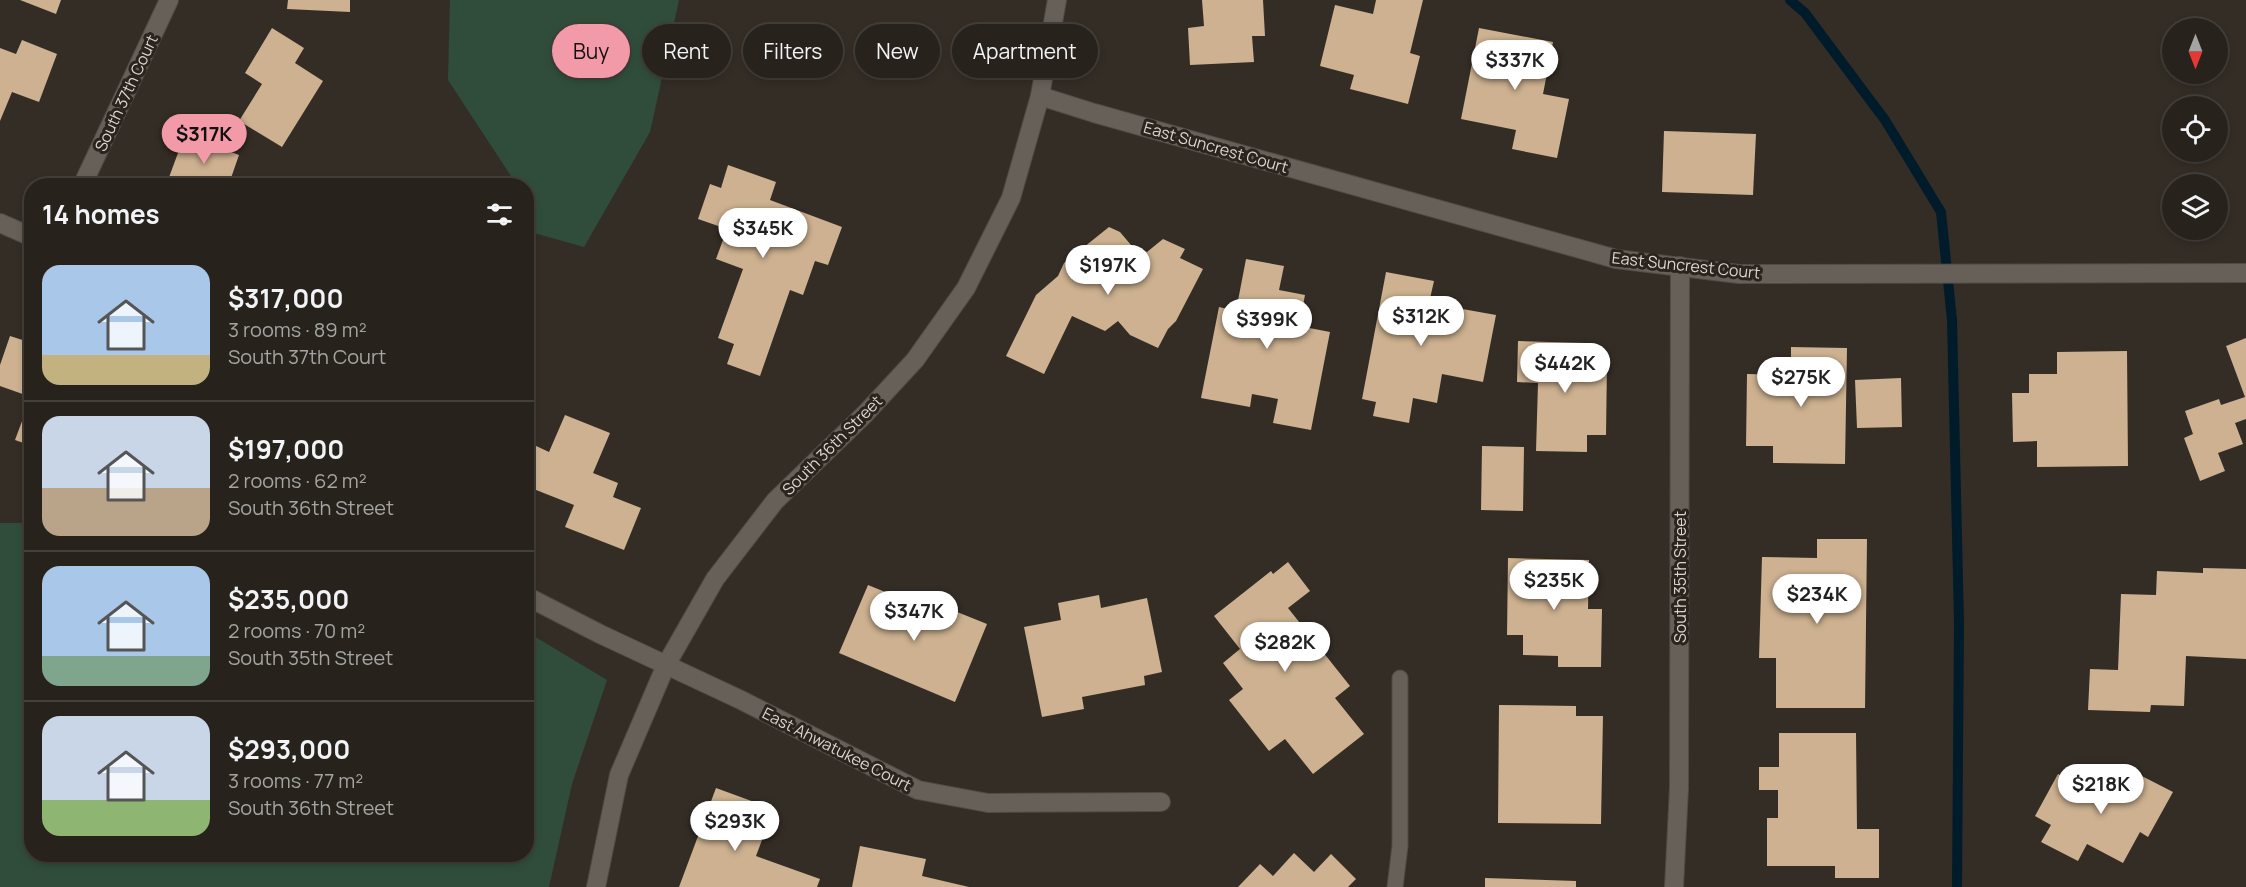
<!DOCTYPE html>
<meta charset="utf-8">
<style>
body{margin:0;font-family:Manrope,sans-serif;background:#2f2a25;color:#f1f3f6;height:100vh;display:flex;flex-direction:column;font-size:22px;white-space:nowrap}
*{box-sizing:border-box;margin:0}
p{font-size:20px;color:#a4a4a3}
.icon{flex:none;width:33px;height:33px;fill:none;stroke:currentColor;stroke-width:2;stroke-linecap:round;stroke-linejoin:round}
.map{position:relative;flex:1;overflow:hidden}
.sheet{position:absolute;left:24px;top:178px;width:510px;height:684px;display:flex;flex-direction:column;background:#27221c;border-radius:24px;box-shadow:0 3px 9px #0003,0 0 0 2px #433f3b}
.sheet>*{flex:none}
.top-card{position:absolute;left:552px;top:24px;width:570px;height:54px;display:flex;gap:12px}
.needle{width:39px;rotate:180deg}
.controls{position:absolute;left:2162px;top:18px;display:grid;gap:12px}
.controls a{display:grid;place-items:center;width:66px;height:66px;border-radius:50%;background:#27221c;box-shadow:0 3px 9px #0003,0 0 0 2px #433f3b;font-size:30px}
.price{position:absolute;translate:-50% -51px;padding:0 14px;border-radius:21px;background:#fff;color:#222;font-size:20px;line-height:39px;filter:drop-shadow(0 2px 3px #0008)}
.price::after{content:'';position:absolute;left:50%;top:36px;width:18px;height:14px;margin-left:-9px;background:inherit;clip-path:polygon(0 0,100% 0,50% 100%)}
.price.selected{background:#f39aa8;color:#111}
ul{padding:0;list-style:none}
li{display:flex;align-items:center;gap:18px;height:150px;padding:0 18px}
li+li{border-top:2px solid #433f3b}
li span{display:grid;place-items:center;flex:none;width:168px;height:120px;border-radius:18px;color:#555}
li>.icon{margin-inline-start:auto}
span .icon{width:72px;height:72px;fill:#fffc;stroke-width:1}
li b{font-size:26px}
h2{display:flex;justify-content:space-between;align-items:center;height:72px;padding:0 18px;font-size:26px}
.chip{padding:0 21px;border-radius:27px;background:#27221c;box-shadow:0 3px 9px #0003,0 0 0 2px #433f3b;font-size:21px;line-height:54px}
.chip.selected{background:#f39aa8;color:#111}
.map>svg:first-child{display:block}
.green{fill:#304d3b}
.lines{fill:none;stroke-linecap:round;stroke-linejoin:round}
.stream{stroke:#001c2a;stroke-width:10}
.building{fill:#cdb190}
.service-casing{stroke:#504b45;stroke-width:17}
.minor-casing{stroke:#504b45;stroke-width:20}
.tertiary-casing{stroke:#504b45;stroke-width:20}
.service{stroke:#676058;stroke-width:15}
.minor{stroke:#676058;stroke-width:18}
.tertiary{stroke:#676058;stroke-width:18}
.labels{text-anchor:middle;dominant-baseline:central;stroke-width:6;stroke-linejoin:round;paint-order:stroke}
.street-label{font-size:16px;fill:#d9d5d0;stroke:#2a241d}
</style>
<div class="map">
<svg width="2246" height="887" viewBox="0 0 2246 887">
<rect width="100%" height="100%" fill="#342d26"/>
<g class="green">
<polygon points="450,0 679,0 650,132 584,247 527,231 526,186 511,186 511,176 448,80"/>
<polygon points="0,523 31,523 32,855 526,855 527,632 607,680 572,784 549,887 0,887"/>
</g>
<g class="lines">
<polyline class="stream" points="1790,0 1805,13 1885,120 1941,212 1952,320 1959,623 1957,887"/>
</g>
<g class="building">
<polygon points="20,0 61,0 56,14"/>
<polygon points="288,0 350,0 350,12 287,9"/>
<polygon points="1202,0 1263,0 1265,36 1252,36 1254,62 1190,65 1188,28 1204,26"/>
<polygon points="1376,0 1423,0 1410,53 1420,56 1408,104 1350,89 1354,75 1320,66 1335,5 1373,14"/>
<polygon points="272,28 304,48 295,63 323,81 282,147 239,121 262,84 245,73"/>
<polygon points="1479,28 1553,42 1543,94 1569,99 1557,158 1512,149 1516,130 1461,119"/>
<polygon points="22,40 57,54 39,102 12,92 0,121 0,48 16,54"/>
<polygon points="1664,131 1756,134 1753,195 1662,192"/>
<polygon points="185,134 239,155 231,178 252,186 184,186 168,180"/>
<polygon points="728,165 776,182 770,200 842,227 828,265 815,261 803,295 790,290 760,376 727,364 734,344 718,338 743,269 716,259 727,229 698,219 710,184 721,188"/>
<polygon points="1109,227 1120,232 1131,245 1147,252 1163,239 1185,249 1180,258 1203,269 1176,321 1168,329 1158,348 1130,335 1118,321 1105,331 1072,316 1044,374 1006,356 1036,295 1058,276 1064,263"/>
<polygon points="1246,259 1284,266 1279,290 1305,295 1299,326 1330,332 1311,430 1273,423 1278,399 1252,394 1250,407 1201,398 1219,307 1236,311"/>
<polygon points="1386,272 1434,281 1429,303 1496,315 1483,382 1442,374 1437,403 1413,398 1409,423 1373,416 1376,402 1362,399"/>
<polygon points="10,336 32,343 32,446 15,440 31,397 0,386 0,365"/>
<polygon points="2246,338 2246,419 2235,423 2243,444 2218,453 2225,471 2200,481 2184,438 2193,434 2185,411 2219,399 2221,405 2245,397 2226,346"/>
<polygon points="1518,341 1585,343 1585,363 1607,363 1606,435 1587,435 1587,452 1536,451 1538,383 1517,382"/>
<polygon points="1791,347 1847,348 1845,464 1773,463 1773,446 1746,446 1747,374 1791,375"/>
<polygon points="2127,351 2128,466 2037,467 2037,441 2013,442 2012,393 2029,393 2029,374 2057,374 2057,352"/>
<polygon points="1901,378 1902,427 1857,428 1855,380"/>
<polygon points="565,415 610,433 593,473 618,483 613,497 641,508 624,550 565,527 574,505 526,486 526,463 534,445 549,452"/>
<polygon points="1482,446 1524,447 1523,511 1481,510"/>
<polygon points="1817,539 1867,539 1865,708 1776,708 1776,658 1759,658 1762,557 1817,558"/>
<polygon points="1508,558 1589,560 1588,609 1602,609 1601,667 1558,667 1558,656 1523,655 1523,635 1507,635"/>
<polygon points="1288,562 1310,591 1288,608 1350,686 1335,698 1364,734 1313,774 1285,739 1269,751 1229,700 1243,689 1223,663 1240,649 1214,616 1271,571 1273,574"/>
<polygon points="2203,568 2246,569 2246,659 2186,656 2184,706 2151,705 2150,712 2088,710 2090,669 2118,670 2121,594 2156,595 2157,571 2203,573"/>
<polygon points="868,585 922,607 925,599 987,624 955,702 839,653"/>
<polygon points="1099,595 1101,608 1147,598 1162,672 1144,676 1145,685 1082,697 1084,709 1042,717 1024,627 1061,620 1058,603"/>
<polygon points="1499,705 1576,706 1576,716 1603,716 1601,824 1498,823"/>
<polygon points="1779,733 1856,733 1857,829 1879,829 1879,878 1835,878 1835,866 1767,866 1767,818 1778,818 1778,790 1759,790 1759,767 1779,767"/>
<polygon points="2136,773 2173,792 2148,837 2140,832 2123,863 2087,844 2078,861 2041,842 2051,825 2035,816 2058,774 2084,788 2091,774 2125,793"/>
<polygon points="716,788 757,803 745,834 762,840 756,856 820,879 817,887 679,887"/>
<polygon points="860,846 926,859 922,876 969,887 852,887"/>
<polygon points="1294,853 1314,872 1331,854 1356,879 1348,887 1238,887 1260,864 1273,876"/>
<polygon points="1485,878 1576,881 1576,887 1485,887"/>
</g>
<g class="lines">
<g class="service-casing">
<polyline id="service" points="1395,887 1400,846 1400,678"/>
</g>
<g class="minor-casing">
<g id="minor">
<polyline points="1040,96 1094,113 1616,259 1739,274 2246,273"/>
<polyline points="82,186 169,0"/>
<polyline points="0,223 32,237"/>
<polyline points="526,596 600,634 741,700 918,790 988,803 1161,802"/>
<polyline points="1674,887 1679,788 1680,266"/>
</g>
</g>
<g class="tertiary-casing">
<polyline id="tertiary" points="596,887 619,775 666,665 715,579 775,501 865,414 915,360 966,288 1011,198 1040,96 1057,0"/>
</g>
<use href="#service" class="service"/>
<use href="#minor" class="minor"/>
<use href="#tertiary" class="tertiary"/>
</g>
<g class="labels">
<g class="street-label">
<text transform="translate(126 93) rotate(-65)">South 37th Court</text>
<text transform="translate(1216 147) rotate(16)">East Suncrest Court</text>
<text transform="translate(1686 265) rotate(6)">East Suncrest Court</text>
<text transform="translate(832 445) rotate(-45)">South 36th Street</text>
<text transform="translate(1680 577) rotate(-90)">South 35th Street</text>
<text transform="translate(837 749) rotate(27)">East Ahwatukee Court</text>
</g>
</g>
</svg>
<div class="controls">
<a><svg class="needle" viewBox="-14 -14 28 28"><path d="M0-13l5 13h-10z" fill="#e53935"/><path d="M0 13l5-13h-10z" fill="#a4a4a3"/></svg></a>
<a><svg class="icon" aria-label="locate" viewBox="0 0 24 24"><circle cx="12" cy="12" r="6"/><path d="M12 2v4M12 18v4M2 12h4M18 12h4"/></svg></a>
<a><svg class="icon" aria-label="layers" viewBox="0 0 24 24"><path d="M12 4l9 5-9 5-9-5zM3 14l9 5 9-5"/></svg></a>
</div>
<b class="price" style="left:1515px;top:91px">$337K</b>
<b class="price selected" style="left:204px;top:165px">$317K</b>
<b class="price" style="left:763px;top:259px">$345K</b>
<b class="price" style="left:1108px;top:296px">$197K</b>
<b class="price" style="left:1421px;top:347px">$312K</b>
<b class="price" style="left:1267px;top:350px">$399K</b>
<b class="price" style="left:1565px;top:394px">$442K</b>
<b class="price" style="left:1801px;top:408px">$275K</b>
<b class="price" style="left:1554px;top:611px">$235K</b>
<b class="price" style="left:1817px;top:625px">$234K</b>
<b class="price" style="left:914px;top:642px">$347K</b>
<b class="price" style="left:1285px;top:673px">$282K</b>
<b class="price" style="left:2101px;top:815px">$218K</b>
<b class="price" style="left:735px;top:852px">$293K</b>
<div class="top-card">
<a class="chip selected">Buy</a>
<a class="chip">Rent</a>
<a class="chip">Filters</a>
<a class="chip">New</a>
<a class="chip">Apartment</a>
</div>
<section class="sheet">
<h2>14 homes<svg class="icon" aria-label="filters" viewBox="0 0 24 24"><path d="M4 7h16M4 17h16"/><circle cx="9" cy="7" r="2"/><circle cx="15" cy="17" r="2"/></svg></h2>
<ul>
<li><span style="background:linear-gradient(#a9c7e8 75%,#c2b280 0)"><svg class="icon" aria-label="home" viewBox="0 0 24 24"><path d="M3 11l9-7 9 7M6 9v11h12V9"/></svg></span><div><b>$317,000</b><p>3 rooms · 89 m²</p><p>South 37th Court</p></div></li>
<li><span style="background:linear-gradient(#c9d6e8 60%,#b9a48a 0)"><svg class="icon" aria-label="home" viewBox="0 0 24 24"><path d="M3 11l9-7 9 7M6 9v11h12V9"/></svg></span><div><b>$197,000</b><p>2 rooms · 62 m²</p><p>South 36th Street</p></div></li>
<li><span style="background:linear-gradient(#a9c7e8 75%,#7fa58c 0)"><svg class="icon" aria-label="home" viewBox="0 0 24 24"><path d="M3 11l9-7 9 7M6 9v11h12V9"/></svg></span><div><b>$235,000</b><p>2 rooms · 70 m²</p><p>South 35th Street</p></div></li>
<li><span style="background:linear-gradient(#c9d6e8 70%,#8fb573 0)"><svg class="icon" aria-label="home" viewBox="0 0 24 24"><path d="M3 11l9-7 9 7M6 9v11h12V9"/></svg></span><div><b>$293,000</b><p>3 rooms · 77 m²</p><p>South 36th Street</p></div></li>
</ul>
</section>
</div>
